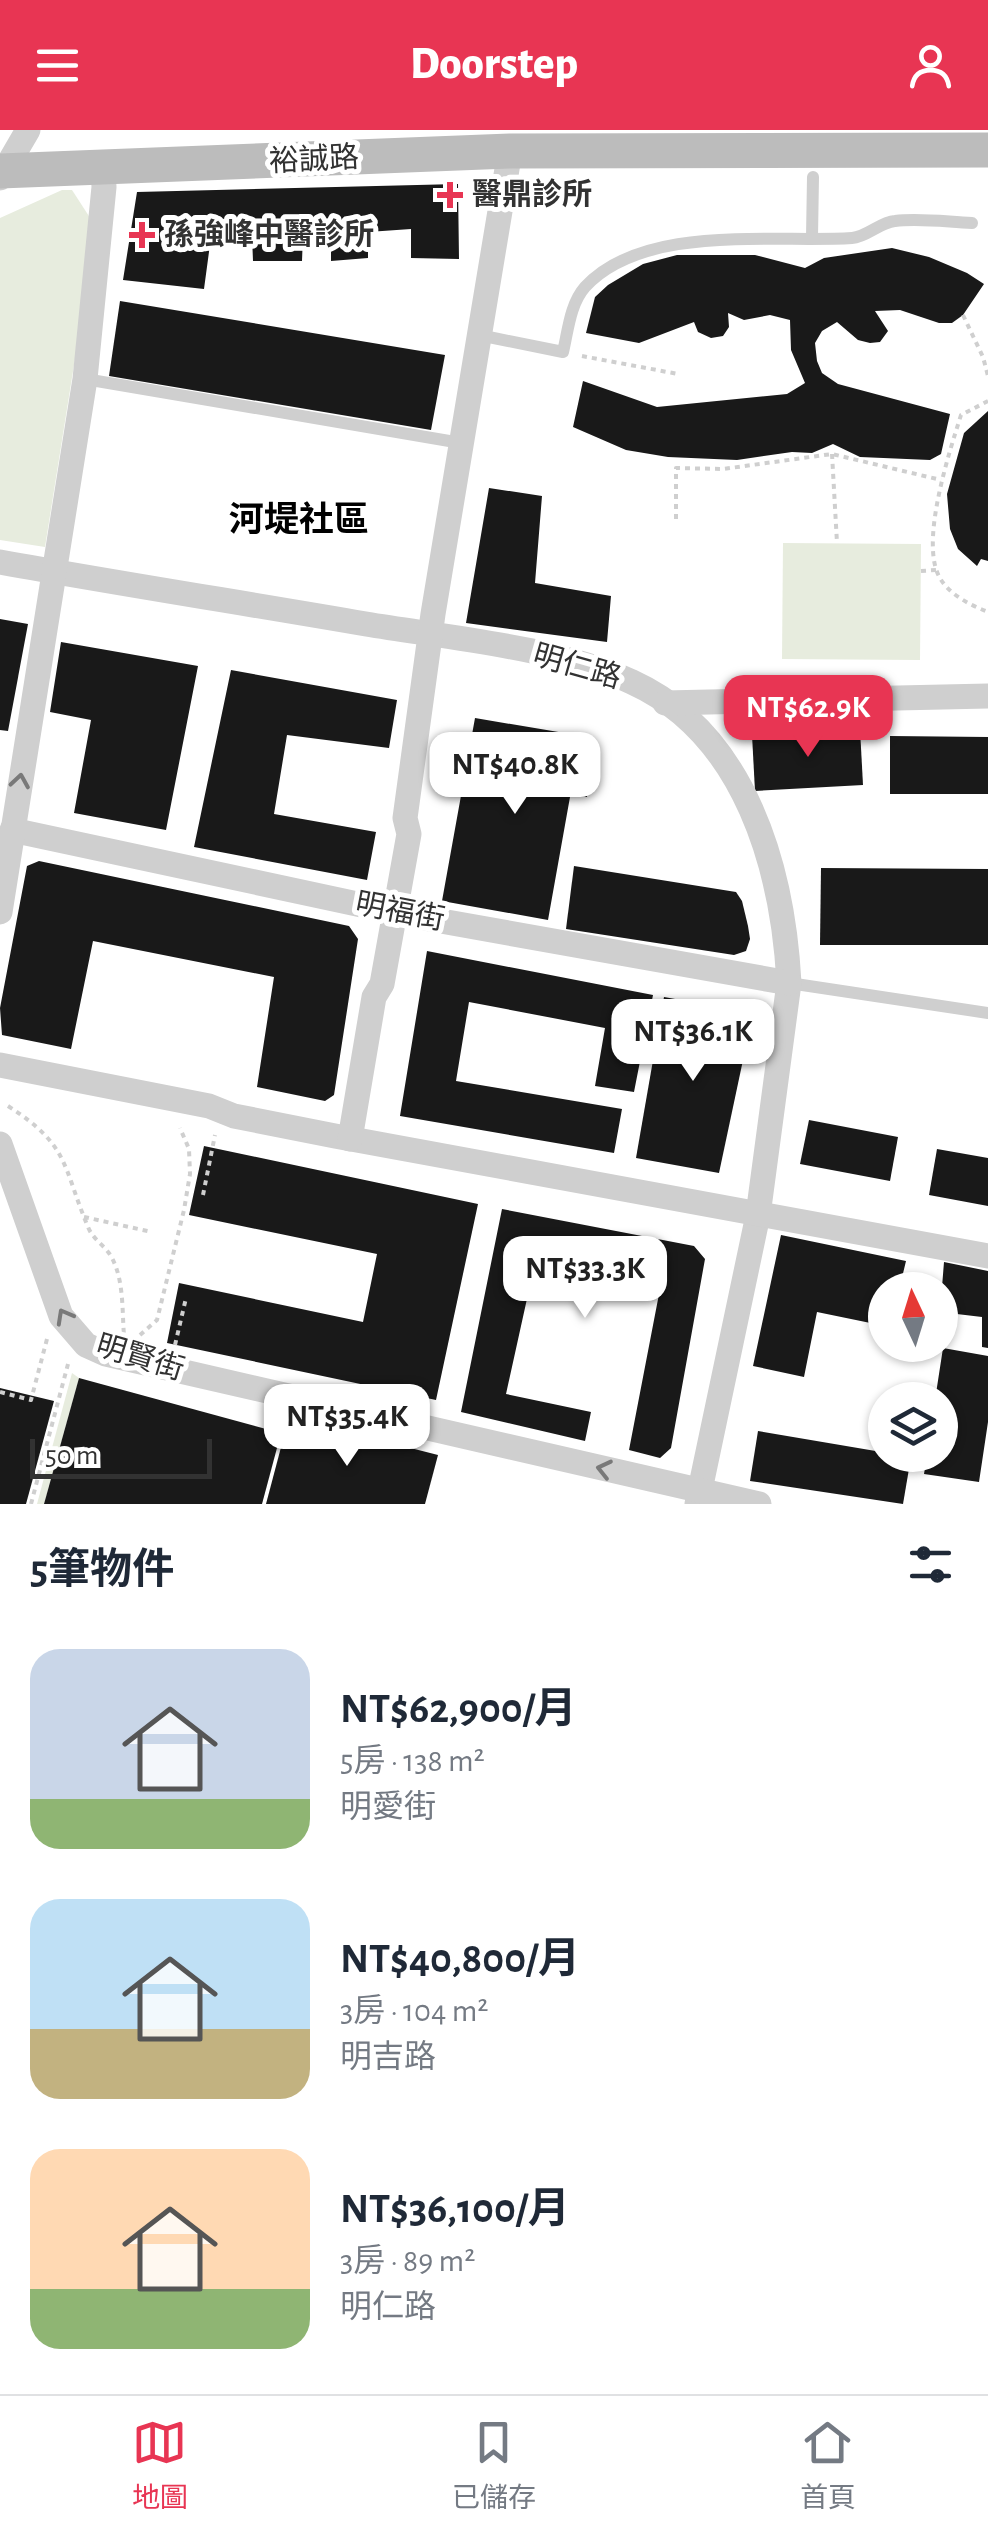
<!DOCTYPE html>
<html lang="zh-TW">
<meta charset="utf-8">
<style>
body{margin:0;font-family:"Alegreya Sans","Noto Sans TC",sans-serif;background:#f6f6f7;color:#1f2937;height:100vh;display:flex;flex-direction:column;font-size:38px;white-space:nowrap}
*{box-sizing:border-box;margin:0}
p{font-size:32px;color:#747a83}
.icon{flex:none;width:55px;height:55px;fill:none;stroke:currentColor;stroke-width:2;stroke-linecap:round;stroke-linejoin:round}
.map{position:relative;height:1374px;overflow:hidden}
.side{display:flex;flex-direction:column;background:#fff;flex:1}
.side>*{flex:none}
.needle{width:65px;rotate:356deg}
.controls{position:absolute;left:868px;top:1142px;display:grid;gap:20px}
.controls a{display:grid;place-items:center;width:90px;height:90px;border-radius:50%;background:#fff;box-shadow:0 2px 8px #0004;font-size:50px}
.scale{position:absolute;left:30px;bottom:25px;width:182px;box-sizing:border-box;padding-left:10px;border:5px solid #323232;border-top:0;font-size:28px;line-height:35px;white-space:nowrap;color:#323232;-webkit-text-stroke:8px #fff;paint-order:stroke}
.price{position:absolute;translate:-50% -85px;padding:0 22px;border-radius:20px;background:#fff;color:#222;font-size:32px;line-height:65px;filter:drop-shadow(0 2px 5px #0008)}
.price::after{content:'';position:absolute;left:50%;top:60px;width:30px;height:22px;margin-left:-15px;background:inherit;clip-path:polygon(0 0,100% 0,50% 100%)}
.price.on{background:#e83553;color:#fff}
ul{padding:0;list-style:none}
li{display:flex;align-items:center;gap:30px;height:250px;padding:0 30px}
li span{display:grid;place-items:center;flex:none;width:280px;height:200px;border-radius:30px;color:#555}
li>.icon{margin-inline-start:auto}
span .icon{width:120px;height:120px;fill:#fffc;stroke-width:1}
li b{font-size:42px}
h2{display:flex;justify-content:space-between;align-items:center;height:120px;padding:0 30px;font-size:42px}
header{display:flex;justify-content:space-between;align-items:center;height:130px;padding:0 30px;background:#e83553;color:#fff;font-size:45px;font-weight:800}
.menu{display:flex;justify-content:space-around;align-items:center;height:140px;border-top:2px solid #e0e1e3;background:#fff;font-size:28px;color:#747a83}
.menu a{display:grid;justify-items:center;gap:5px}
.menu .on{color:#e83553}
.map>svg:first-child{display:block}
.green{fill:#e7ecde}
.building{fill:#191919}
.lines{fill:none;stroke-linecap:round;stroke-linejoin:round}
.path{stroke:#cfcfcf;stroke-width:4;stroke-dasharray:5 5;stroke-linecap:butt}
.lane{stroke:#cfcfcf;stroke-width:12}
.street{stroke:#cfcfcf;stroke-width:25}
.secondary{stroke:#bcbcbc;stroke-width:35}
.oneway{stroke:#797979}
.poi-dot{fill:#e83553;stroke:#fff;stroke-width:4}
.labels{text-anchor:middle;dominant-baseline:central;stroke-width:10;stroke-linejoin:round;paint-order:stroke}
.street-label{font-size:30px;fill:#323232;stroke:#fff}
.poi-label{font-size:30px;font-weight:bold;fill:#323232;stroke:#fff;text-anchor:start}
.quarter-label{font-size:35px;font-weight:bold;fill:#000;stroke:#fff}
</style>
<header><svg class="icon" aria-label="menu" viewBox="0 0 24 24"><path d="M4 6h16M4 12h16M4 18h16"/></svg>Doorstep<svg class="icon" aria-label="person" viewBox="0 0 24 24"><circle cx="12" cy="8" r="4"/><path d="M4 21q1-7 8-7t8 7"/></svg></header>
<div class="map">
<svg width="988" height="1374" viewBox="0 0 988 1374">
<rect width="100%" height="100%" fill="#fff"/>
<g class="green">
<polygon points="62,60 72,60 96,97 45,417 0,410 0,88"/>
<polygon points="783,413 921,414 920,530 782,529"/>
<polygon points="72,1243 79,1248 44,1374 37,1374"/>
</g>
<g class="building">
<polygon points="458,54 459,129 411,128 411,99 368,102 368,128 331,131 331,104 303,105 302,131 253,131 252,106 211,107 204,159 123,150 137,62"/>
<polygon points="892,118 929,127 967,143 984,154 963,185 952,193 939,193 900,180 875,181 888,201 880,212 870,213 858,210 837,192 822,201 815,213 817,231 822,243 838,254 950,284 941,324 930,330 860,327 833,314 812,323 792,322 737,330 668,327 626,320 573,297 583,251 657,277 787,264 805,253 791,220 790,190 770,185 744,190 728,183 729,197 723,206 711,208 698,202 694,192 639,213 586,203 595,167 608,155 643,134 677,125 755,125 805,138 824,128"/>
<polygon points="120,171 445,225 431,300 109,246"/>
<polygon points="988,281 988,431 981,429 977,436 958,419 950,399 947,364 964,303"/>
<polygon points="489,358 542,366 535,453 611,466 607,512 466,493"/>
<polygon points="0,489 28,494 8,601 0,600"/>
<polygon points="61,512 198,536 166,700 74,683 91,590 50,582"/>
<polygon points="231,540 397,570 389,618 287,605 274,684 376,702 367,750 194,717"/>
<polygon points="475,588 594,608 587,667 570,667 548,790 442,771"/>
<polygon points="860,599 863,655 755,661 752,605"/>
<polygon points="890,606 988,607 988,664 890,664"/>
<polygon points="39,731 349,796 358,809 334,965 325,971 257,957 274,847 93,811 71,919 2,905 0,878 27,736"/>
<polygon points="574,736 736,762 742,771 748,796 750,809 746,821 734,825 566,799"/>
<polygon points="821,738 988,739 988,815 820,815"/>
<polygon points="427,821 653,865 634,962 595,956 605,898 469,872 456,951 622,979 614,1023 400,986"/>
<polygon points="664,867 753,883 719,1043 636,1028"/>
<polygon points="809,990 898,1007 890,1051 800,1034"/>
<polygon points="204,1016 478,1074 436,1270 167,1213 179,1153 363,1192 377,1124 189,1085"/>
<polygon points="937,1019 988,1028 988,1076 929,1065"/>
<polygon points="502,1079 694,1116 705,1129 671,1318 660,1328 629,1320 659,1164 534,1137 506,1264 591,1282 585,1311 461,1282"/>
<polygon points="781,1105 906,1131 899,1160 885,1160 885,1196 817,1182 804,1247 753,1236"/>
<polygon points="944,1132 988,1141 988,1218 982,1217 982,1187 940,1182"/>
<polygon points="943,1218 988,1226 988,1292 979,1352 924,1344 927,1325 940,1325 940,1270 935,1270"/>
<polygon points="79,1248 281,1303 262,1374 44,1374"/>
<polygon points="0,1258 54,1271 26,1374 0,1374"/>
<polygon points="289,1287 438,1325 425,1374 266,1374"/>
<polygon points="758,1301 911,1327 903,1374 750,1351"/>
</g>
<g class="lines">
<g class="path">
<polyline points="963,185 983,227 988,246"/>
<polyline points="582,226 678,244"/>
<path d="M988 271 961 285C949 323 924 400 936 439 943 462 968 474 988 482"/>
<polyline points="832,324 837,413"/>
<polyline points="676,389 676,338 723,339 832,324 941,350"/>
<polyline points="921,441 936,440"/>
<path d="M8 976C70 1016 62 1035 88 1097 93 1110 106 1116 112 1128 124 1151 122 1180 124 1206"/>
<polyline points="203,1065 215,1005"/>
<polyline points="84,1087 152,1102"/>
<polyline points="140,1205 157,1190 184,1080 190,1044 189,1019 180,998"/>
<polyline points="175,1215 186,1168"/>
<polyline points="0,1262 31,1270 47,1209"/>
<polyline points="31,1374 68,1234"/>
</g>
<g class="lane">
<polyline points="812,107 813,47"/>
<path d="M479 205 563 222C568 201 570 174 585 157 644 93 774 113 852 108 867 107 880 92 895 91 920 88 947 92 972 93"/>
<polyline points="85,249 461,313"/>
<polyline points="789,853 988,883"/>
</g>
<g class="street">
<polyline points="0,48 28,0"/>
<path d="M0 432C122 454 244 473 366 494 450 508 555 517 632 552 746 604 783 739 789 853L758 1085 697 1374"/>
<polyline points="665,573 988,566"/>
<polyline points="12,700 413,786 789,853"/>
<polyline points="0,782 85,249 104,57 103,39"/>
<polyline points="0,935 209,976 234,986 335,1006 988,1126"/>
<polyline points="350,1009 374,867 382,854 409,704 405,688 433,484 510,21"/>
<polyline points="0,1014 61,1186 86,1215 106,1224 759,1374"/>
</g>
<polyline class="secondary" points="0,41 510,21 988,20"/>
</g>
<defs><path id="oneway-chevron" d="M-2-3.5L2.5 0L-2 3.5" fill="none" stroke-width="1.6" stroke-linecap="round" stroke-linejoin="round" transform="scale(2.5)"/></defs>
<g class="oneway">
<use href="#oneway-chevron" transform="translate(20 651) rotate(-81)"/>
<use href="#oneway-chevron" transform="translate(64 1186) rotate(-119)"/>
<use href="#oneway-chevron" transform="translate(604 1339) rotate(-167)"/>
</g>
<g class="poi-dot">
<path d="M445 50h10v10h10v10h-10v10h-10v-10h-10v-10h10z"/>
<path d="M137 90h10v10h10v10h-10v10h-10v-10h-10v-10h10z"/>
</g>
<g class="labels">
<g class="street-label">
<text transform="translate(314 30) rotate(-3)">裕誠路</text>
<text transform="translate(577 537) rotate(16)">明仁路</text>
<text transform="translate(400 782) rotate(11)">明福街</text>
<text transform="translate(140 1228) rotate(17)">明賢街</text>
</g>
<g class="poi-label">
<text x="472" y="65">醫鼎診所</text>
<text x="164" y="105">孫強峰中醫診所</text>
</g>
<g class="quarter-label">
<text x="299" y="390">河堤社區</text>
</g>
</g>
</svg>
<div class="controls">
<a><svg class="needle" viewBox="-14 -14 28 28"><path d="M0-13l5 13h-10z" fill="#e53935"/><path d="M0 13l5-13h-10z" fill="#747a83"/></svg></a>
<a><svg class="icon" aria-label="layers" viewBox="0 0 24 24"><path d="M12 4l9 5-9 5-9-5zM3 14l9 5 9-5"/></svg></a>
</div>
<div class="scale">50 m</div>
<b class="price on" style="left:808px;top:630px">NT$62.9K</b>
<b class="price" style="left:515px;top:687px">NT$40.8K</b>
<b class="price" style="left:693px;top:954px">NT$36.1K</b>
<b class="price" style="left:585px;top:1191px">NT$33.3K</b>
<b class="price" style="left:347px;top:1339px">NT$35.4K</b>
</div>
<section class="side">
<h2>5筆物件<svg class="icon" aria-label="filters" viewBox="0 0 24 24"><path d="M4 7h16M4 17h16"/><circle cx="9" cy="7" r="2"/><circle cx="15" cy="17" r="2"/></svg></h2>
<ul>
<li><span style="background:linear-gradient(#c9d6e8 75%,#8fb573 0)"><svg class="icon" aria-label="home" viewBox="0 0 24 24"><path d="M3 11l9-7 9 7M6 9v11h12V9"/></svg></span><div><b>NT$62,900/月</b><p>5房 · 138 m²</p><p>明愛街</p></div></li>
<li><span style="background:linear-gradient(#bfe0f5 65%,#c2b280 0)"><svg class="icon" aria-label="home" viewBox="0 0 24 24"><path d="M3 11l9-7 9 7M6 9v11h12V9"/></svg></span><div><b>NT$40,800/月</b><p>3房 · 104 m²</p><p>明吉路</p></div></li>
<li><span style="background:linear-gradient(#ffd9b3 70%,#8fb573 0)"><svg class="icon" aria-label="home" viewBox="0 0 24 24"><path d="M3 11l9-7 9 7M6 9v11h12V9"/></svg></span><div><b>NT$36,100/月</b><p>3房 · 89 m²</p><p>明仁路</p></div></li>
</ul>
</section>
<nav class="menu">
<a class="on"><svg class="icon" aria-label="map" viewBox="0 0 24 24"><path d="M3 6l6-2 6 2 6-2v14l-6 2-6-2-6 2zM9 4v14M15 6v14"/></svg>地圖</a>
<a><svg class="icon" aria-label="saved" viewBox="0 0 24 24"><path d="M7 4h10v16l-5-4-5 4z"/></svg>已儲存</a>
<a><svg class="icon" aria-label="home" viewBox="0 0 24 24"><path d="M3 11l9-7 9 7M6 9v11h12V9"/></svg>首頁</a>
</nav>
